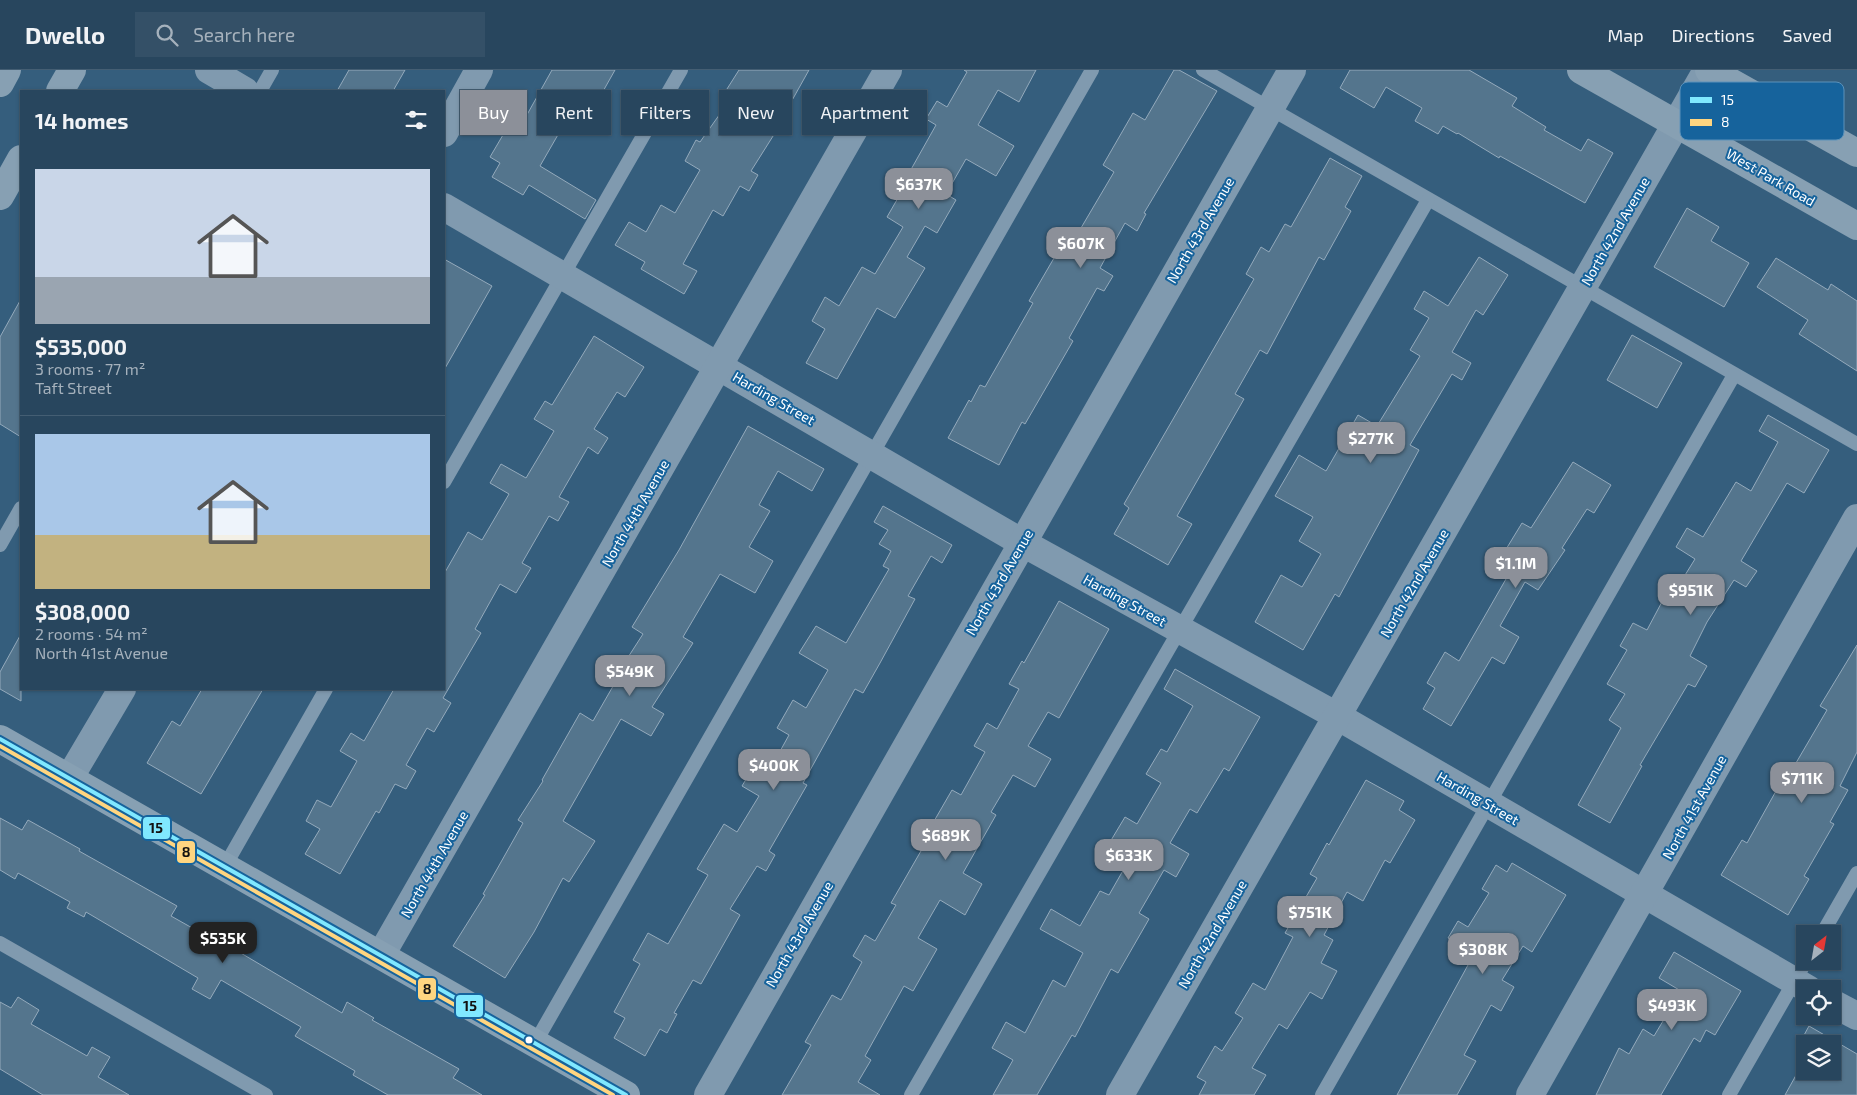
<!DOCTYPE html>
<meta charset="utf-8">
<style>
body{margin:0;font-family:"Exo 2",sans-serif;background:#345067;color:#f1f3f6;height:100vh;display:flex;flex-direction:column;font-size:19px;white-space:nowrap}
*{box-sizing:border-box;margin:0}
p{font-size:16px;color:#a5b1bc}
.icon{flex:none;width:28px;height:28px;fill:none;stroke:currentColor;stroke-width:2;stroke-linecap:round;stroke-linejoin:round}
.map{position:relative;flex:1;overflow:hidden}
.side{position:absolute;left:20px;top:20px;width:425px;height:600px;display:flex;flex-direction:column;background:#28465e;border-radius:0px;box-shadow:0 1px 4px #0004,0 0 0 1px #445e73}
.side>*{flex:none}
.banner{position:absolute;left:460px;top:20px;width:475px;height:45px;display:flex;gap:10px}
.needle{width:32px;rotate:31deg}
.controls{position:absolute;left:1796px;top:855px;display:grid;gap:10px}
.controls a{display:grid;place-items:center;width:45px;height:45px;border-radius:0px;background:#28465e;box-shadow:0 1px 4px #0004,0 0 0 1px #445e73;font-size:25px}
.price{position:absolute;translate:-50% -42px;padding:0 11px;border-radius:10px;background:#8c9099;color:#fff;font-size:16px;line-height:32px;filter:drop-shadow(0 1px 2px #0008)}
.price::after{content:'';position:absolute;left:50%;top:30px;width:15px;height:11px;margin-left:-8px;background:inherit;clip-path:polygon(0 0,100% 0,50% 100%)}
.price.current{background:#222;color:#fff}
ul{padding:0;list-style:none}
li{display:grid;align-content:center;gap:10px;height:265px;padding:0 15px}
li+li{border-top:1px solid #445e73}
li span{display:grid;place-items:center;height:155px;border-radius:0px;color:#555}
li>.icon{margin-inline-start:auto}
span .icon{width:90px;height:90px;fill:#fffc;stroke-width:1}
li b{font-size:21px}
h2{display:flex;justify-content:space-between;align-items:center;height:60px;padding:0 15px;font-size:21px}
.chip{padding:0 18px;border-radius:0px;background:#28465e;box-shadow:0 1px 4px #0004,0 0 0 1px #445e73;font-size:18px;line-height:45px}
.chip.current{background:#8c9099;color:#fff}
header{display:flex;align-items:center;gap:30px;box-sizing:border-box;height:70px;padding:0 25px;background:#28465e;border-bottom:1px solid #445e73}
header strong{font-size:24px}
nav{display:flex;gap:28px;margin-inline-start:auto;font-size:18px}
.search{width:350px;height:45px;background:#345067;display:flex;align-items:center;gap:12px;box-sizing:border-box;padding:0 18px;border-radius:0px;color:#a5b1bc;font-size:19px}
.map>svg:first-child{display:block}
.building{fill:#54758d;stroke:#94aabc}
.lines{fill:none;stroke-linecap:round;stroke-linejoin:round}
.lane{stroke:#809aaf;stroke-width:14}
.street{stroke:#809aaf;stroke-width:28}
.secondary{stroke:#87a0b3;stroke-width:28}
.bus-1-casing{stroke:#16639c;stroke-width:8}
.bus-2-casing{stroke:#16639c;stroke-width:8}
.bus-1{stroke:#80e8ff;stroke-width:4}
.bus-2{stroke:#ffd580;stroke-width:4}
.bus-dot{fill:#fff;stroke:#16639c;stroke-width:2}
.labels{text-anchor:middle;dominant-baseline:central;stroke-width:4;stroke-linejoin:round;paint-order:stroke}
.street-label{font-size:14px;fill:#fff;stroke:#16639c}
.key{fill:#16639c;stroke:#5c92ba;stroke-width:1}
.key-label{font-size:14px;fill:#fff}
.line-badge{stroke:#16639c;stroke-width:2}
.pale-badge-label{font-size:14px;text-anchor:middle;font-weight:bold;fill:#111}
</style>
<header>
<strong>Dwello</strong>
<div class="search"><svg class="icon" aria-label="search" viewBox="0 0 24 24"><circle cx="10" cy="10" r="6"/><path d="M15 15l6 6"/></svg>Search here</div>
<nav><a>Map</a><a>Directions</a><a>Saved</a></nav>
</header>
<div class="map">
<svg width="1857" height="1025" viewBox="0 0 1857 1025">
<rect width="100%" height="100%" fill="#355e7d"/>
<g class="building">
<polygon points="349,0 405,0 393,21 337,21"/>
<polygon points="552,0 615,0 579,64 563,56 540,96 596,130 585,149 529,115 523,125 492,107 500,93 490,87 510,53 519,59"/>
<polygon points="739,0 809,0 790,34 792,36 751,101 758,105 749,121 740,116 723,146 713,140 683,194 697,201 684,224 641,199 645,192 615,175 629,152 646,162 661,135 675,143 700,100 685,91 696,70 700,72 727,34 720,30"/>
<polygon points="964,0 1036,0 1019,32 998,20 978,55 1014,76 996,106 966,89 946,124 956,130 937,163 925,156 907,187 925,198 895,248 877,238 837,309 806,293 825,259 812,251 825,227 839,236 862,197 875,204 903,157 887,147 902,121 894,117 904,100 909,103 936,55 926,49 937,31 947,37 967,2"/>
<polygon points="1174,0 1179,0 1217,21 1144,143 1146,144 1137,161 1125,153 1100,198 1113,206 1104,221 1097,218 1069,268 1073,271 1025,354 1022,352 999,395 948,368 969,330 971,332 980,315 985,317 1033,233 1029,231 1061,176 1068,180 1114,102 1103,95 1133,43 1145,50"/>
<polygon points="1350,0 1469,0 1517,28 1512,36 1546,57 1544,60 1581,81 1588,69 1613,83 1585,133 1500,86 1499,88 1458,63 1457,64 1443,56 1438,64 1415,51 1422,38 1386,17 1374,38 1340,18"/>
<polygon points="1330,88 1362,106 1345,137 1351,141 1324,190 1319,187 1267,284 1260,280 1235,324 1244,329 1177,446 1192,454 1168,495 1114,464 1129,438 1124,434 1254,209 1246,204 1261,177 1269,182 1285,154 1291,157"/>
<polygon points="1687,138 1719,157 1711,171 1749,193 1724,237 1654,197"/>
<polygon points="1479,187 1508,205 1483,245 1476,240 1452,282 1471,293 1462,310 1452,304 1410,375 1419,380 1339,527 1335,524 1303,580 1255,552 1281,505 1302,517 1321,484 1299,471 1313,447 1275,426 1299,385 1326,401 1358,345 1377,356 1420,286 1410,280 1429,248 1414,239 1424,221 1448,236"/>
<polygon points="1776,188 1828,220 1831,214 1857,231 1857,301 1799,264 1808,250 1757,217"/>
<polygon points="444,189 492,216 444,300"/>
<polygon points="21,229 21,367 0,354 0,267"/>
<polygon points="1632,265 1682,293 1657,338 1607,310"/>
<polygon points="594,266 644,297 625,327 617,322 594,359 608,368 598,384 588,377 559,427 569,432 558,451 549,446 522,493 531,498 516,523 500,514 475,559 481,563 443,628 451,633 434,662 427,658 406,695 416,701 406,719 395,714 379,743 376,741 340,804 305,784 320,759 306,751 317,730 331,737 357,691 340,681 351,663 364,671 394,619 444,619 444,504 468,462 482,470 509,424 490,413 501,394 526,408 554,361 534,349 545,331 552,335"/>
<polygon points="1768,345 1829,380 1804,423 1787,413 1741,491 1757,501 1746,517 1734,510 1707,552 1690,586 1707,596 1695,617 1688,614 1640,695 1642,696 1610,753 1578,735 1621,658 1609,650 1625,624 1607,614 1627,580 1620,576 1633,553 1647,560 1664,528 1669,531 1695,489 1676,477 1687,458 1703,467 1736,412 1751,421 1778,372 1759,361"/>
<polygon points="748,356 824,399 812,421 778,401 759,435 770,441 749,477 773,491 755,523 720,504 683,567 693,573 652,637 664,644 651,666 621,649 563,751 595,771 569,812 563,808 534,862 505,908 453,876 485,825 483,824 523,753 518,750 543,711 542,710 580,643 593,651 616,611 614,609 643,564 632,557 679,480"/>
<polygon points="1573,392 1611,415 1594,443 1587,439 1562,478 1565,480 1538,520 1525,512 1500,556 1519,567 1504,594 1492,587 1451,656 1423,639 1435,618 1427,613 1445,582 1459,591 1510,502 1497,494 1522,453 1531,458"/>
<polygon points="883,436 952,475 942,493 931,486 908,526 915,529 880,593 863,623 855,619 803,713 807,715 769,781 775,785 766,801 757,796 730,839 740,845 701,914 693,910 674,943 677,944 667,963 660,959 645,986 614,968 625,948 614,942 640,894 633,890 648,863 668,874 708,805 697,799 724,754 737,762 759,726 742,716 754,696 768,703 789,665 777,658 793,630 806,638 828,600 799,583 816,556 846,573 889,499 883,496 891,481 879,474 888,460 874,452"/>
<polygon points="1059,531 1109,559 1059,648 1048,642 1028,676 1051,689 1035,717 1013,705 991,742 996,745 963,803 982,814 965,845 940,830 918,868 937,879 913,921 904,916 865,986 871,990 858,1012 880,1025 782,1025 811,975 805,972 832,925 841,930 862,892 853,886 865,865 875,871 896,835 891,833 929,767 926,765 952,720 961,725 985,682 974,676 987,653 997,659 1019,619 1009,614 1022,591 1024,593"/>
<polygon points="21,564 21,631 0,619 0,602"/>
<polygon points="1857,575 1857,682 1840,716 1848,720 1830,752 1834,754 1804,806 1809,809 1788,845 1721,805 1742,770 1747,773 1776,721 1779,722 1827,640 1820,636"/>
<polygon points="1175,599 1260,647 1229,701 1224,698 1197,743 1190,739 1170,773 1189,784 1176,807 1164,800 1139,843 1149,849 1118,903 1111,899 1075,967 1072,965 1037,1025 993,1025 1013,990 992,978 1006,952 1025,963 1053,910 1065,917 1083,883 1040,859 1051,839 1080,856 1100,821 1109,825 1129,790 1107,777 1125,747 1137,754 1161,713 1146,704 1161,679 1167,682 1193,636 1164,619"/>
<polygon points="202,619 263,619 201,724 147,693 172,651 180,656"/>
<polygon points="1366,710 1404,731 1399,740 1415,750 1390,793 1385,790 1363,831 1347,822 1324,865 1333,870 1321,893 1337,901 1322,929 1310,922 1287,959 1279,954 1252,998 1266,1005 1254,1025 1199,1025 1206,1012 1197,1007 1215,976 1222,981 1243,948 1235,943 1253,913 1265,920 1293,867 1285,863 1317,808 1310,804 1327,773 1329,775"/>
<polygon points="0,748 22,760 28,750 80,779 79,781 177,836 171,846 233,881 234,879 342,943 347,932 374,948 372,950 459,999 453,1008 482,1025 388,1025 353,1005 355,1001 295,966 301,957 221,910 210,929 192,919 198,908 86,842 84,847 67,838 70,832 18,803 15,809 0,800"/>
<polygon points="1512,793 1566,825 1532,882 1523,876 1502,910 1514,917 1501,941 1491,935 1464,985 1476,991 1457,1025 1397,1025 1474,884 1448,868 1458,851 1468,857 1489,823 1482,819 1496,795 1507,802"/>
<polygon points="1674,882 1741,921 1715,965 1706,960 1700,972 1694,968 1661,1025 1596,1025 1619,978 1629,984 1643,959 1654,966 1681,921 1659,908"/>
<polygon points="18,927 39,940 31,954 87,986 92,977 110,987 98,1007 129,1025 43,1025 0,999 0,932 11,938"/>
<polygon points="1809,956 1857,984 1857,1025 1785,1025 1805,989 1805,1001 1832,1001 1832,974 1805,974 1805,983 1797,978"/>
</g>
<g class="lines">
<g class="lane">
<polyline points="1203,0 1857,374"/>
<polyline points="260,21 272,0"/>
<polyline points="444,412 681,0"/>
<polyline points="0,475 21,438"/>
<polyline points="225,796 326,619"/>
<polyline points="1822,864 1857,803"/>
<polyline points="0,873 266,1025"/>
<polyline points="535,973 1092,0"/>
<polyline points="911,1025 1428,130"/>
<polyline points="1322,1025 1734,305"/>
<polyline points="1729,1025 1806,891"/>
</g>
<g class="street">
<polyline points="209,0 245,21"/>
<polyline points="444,63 479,0"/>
<polyline points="444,137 1021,472 1337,646 1808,919"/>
<polyline points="70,707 122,619"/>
<polyline points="381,885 888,0"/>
<polyline points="1832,933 1857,946"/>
<polyline points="708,1025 1292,0"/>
<polyline points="1120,1025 1707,0"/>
<polyline points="1530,1025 1857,448"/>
</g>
<g class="secondary">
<polyline points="1581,0 1857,156"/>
<polyline points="1709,0 1857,83"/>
<polyline points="0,13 7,0"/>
<polyline points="60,21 72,0"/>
<polyline points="0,126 21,89"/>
<polyline points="0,669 626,1025"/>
</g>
<g class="bus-1-casing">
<polyline id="bus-1" points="0,669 626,1025"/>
</g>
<g class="bus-2-casing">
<polyline id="bus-2" points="0,676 613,1025"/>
</g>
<use href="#bus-1" class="bus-1"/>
<use href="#bus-2" class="bus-2"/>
</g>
<circle class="bus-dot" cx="529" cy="970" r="4.5"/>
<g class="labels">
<g class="street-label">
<text transform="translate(1771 107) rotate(30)">West Park Road</text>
<text transform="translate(1200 160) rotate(-60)">North 43rd Avenue</text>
<text transform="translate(1615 161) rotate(-60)">North 42nd Avenue</text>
<text transform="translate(774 328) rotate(30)">Harding Street</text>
<text transform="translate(635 443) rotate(-60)">North 44th Avenue</text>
<text transform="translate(999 512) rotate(-60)">North 43rd Avenue</text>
<text transform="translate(1414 513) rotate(-60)">North 42nd Avenue</text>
<text transform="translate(1125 530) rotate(29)">Harding Street</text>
<text transform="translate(1478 728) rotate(30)">Harding Street</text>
<text transform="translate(1694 737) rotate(-61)">North 41st Avenue</text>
<text transform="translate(434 794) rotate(-60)">North 44th Avenue</text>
<text transform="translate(799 864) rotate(-60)">North 43rd Avenue</text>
<text transform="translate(1212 864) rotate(-60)">North 42nd Avenue</text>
</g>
</g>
<rect x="1680" y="12" width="164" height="58" rx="8" class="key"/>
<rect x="1690" y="27" width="22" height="6" fill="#80e8ff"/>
<rect x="1690" y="49" width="22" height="7" fill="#ffd580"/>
<g class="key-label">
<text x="1721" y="35">15</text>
<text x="1721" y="57">8</text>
</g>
<g class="line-badge">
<rect x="142" y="746" width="29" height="24" rx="5" fill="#80e8ff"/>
<rect x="176" y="770" width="20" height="24" rx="5" fill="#ffd580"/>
<rect x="417" y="907" width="20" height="24" rx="5" fill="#ffd580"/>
<rect x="455" y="924" width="29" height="24" rx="5" fill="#80e8ff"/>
</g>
<g class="pale-badge-label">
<text x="156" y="763">15</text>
<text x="186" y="787">8</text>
<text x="427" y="924">8</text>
<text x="470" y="941">15</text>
</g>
</svg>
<div class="controls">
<a><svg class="needle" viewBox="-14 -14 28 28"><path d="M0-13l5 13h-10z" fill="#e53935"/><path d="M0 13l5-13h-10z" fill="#a5b1bc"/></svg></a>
<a><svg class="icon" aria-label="locate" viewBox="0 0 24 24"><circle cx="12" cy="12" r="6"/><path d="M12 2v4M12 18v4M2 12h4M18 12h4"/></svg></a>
<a><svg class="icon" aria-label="layers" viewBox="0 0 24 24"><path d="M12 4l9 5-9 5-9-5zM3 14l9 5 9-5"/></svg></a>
</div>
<b class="price" style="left:919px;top:140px">$637K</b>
<b class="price" style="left:1081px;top:199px">$607K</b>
<b class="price" style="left:1371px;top:394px">$277K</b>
<b class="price" style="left:1516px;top:519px">$1.1M</b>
<b class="price" style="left:1691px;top:546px">$951K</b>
<b class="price" style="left:630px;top:627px">$549K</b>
<b class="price" style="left:774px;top:721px">$400K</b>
<b class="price" style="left:1802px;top:734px">$711K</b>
<b class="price" style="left:946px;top:791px">$689K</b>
<b class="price" style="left:1129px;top:811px">$633K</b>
<b class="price" style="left:1310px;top:868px">$751K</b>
<b class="price current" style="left:223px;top:894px">$535K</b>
<b class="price" style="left:1483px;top:905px">$308K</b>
<b class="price" style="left:1672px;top:961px">$493K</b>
<div class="banner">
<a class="chip current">Buy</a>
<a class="chip">Rent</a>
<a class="chip">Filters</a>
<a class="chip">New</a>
<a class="chip">Apartment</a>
</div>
<section class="side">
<h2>14 homes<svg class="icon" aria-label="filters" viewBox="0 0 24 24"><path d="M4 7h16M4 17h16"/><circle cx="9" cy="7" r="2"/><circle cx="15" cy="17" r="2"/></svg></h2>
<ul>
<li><span style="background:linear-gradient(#c9d6e8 70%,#9aa5b1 0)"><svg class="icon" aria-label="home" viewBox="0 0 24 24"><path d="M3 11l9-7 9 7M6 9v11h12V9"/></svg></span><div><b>$535,000</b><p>3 rooms · 77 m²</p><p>Taft Street</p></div></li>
<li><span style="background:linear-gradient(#a9c7e8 65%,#c2b280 0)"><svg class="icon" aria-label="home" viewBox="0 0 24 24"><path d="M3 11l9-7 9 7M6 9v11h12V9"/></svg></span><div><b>$308,000</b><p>2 rooms · 54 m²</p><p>North 41st Avenue</p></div></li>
</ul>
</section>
</div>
